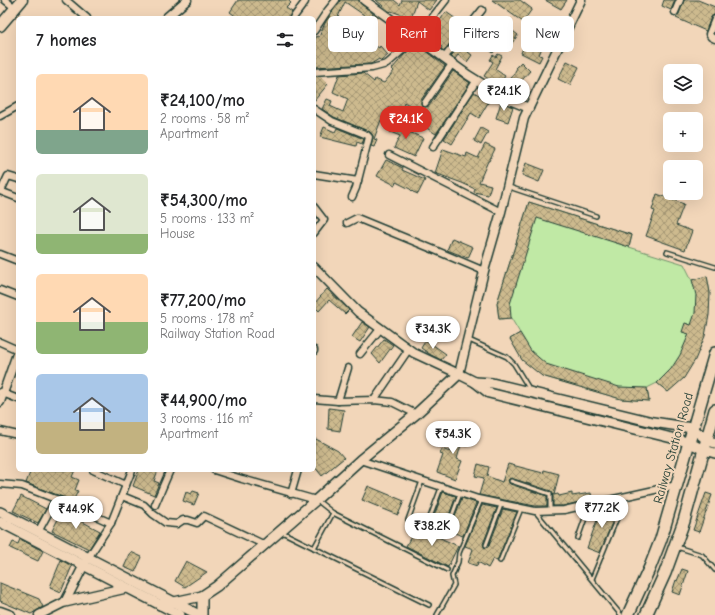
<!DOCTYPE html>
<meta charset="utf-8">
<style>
body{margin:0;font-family:"Comic Neue",sans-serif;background:#f2f2f2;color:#202124;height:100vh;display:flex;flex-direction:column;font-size:15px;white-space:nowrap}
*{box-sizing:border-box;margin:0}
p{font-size:13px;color:#757577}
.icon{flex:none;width:22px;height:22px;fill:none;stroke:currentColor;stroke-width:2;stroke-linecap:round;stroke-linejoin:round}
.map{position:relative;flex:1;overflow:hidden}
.side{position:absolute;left:16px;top:16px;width:300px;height:456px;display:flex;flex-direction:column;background:#fff;border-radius:6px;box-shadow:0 4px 16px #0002}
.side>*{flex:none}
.top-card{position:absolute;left:328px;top:16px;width:327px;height:36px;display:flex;gap:8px}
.buttons{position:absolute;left:663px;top:64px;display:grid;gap:8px}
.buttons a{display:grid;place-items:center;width:40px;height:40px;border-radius:6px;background:#fff;box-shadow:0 4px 16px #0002;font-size:20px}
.price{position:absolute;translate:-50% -34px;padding:0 9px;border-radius:14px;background:#fff;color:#222;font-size:13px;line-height:26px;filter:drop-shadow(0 1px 2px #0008)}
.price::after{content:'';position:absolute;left:50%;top:24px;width:12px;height:9px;margin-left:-6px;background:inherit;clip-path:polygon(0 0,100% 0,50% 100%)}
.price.current{background:#d93025;color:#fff}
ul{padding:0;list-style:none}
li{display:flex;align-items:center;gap:12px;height:100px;padding:0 20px}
li span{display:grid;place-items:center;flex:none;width:112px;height:80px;border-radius:6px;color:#555}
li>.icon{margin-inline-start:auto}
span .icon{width:48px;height:48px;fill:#fffc;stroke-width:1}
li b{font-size:17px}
h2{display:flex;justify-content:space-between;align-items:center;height:48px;padding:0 20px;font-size:17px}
.tag{padding:0 14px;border-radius:6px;background:#fff;box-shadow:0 4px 16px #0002;font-size:14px;line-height:36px}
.tag.current{background:#d93025;color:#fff}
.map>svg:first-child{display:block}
.grass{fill:#c0e9a5;stroke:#70936c}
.building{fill:url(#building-cross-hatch);stroke:#1f3d34}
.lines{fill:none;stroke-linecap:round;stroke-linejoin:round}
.service-casing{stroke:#1f3d34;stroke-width:6}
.minor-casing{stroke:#1f3d34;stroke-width:9}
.tertiary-casing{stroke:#1f3d34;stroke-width:11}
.secondary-casing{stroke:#1f3d34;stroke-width:12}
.primary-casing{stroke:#1f3d34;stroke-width:13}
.trunk-casing{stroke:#1f3d34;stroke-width:14}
.service{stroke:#f2d6b9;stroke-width:3}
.minor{stroke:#f2d6b9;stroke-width:6}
.tertiary{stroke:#f2d6b9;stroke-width:8}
.secondary{stroke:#f2d6b9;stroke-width:9}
.primary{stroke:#f2d6b9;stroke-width:10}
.trunk{stroke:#f2d6b9;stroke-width:11}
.labels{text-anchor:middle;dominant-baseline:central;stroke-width:4;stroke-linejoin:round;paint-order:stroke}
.street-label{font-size:13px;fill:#1f3d34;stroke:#f2d6b9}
</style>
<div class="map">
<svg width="715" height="615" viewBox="0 0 715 615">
<defs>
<pattern id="building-cross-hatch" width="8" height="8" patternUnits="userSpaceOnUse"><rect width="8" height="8" fill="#cdba8e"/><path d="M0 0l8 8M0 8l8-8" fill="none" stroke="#a69875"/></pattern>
</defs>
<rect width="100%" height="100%" fill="#f2d6b9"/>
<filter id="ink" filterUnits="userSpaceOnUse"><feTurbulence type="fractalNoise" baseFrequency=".025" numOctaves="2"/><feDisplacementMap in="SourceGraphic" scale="8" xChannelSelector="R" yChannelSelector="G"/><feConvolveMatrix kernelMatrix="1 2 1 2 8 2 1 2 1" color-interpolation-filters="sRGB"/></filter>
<g filter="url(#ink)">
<polygon class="grass" points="529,202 632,235 629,247 684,264 692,280 707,276 710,293 683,378 668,392 657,383 647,388 649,401 621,399 542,376 510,339 520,333 511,318 499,319 497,303"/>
<g class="building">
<polygon points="238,0 288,0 291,3 286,8 292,12 289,18 238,18 230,12"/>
<polygon points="340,0 359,0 361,4 372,12 373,14 366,24 361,21 364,15 345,2 336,21 345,26 347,24 364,37 363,38 379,48 380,46 388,55 381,61 379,59 371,64 314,67 314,41 317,36 319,37 325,23"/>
<polygon points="376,0 394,0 400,5 402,0 437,0 429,10 417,1 411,18 391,11 390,12"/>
<polygon points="492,0 520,0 532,9 523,22"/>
<polygon points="545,0 567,0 561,9"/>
<polygon points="664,0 675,0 671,10 662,6"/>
<polygon points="684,0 698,0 715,7 715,15 711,17 706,31 676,18 679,14"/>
<polygon points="446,12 459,21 461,19 466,23 444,51 441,49 442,47 428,37"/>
<polygon points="480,20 486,25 483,29 500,44 493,53 476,38 474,40 468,35"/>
<polygon points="393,28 408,39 400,46 387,35"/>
<polygon points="509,28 518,35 509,47 499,41"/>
<polygon points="536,31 547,35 539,55 542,56 539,62 521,53 523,48 529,50"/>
<polygon points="416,44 445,66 421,100 421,103 422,106 425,107 429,106 453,71 470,83 436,134 414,120 419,112 404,102 403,110 389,107 384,121 381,120 374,139 377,140 374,147 371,146 373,136 370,132 334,117 322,109 327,99 332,101 330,106 343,112 348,99 333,92 339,75 363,73 374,82 375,79 384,83 394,71 392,69 404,55"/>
<polygon points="461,44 465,47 463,48 472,55 467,62 458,55 455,59 451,56"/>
<polygon points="498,54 502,56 495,69 505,76 499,86 484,76 493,62 490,60 493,55 496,57"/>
<polygon points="567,61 579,67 570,85 558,79"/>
<polygon points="521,62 530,71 515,88 508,84 517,68 516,67"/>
<polygon points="314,76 320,76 328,84 314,101"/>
<polygon points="474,92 482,97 485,92 492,96 479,118 471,113 468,118 452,144 444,139"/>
<polygon points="501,102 513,107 508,122 496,118"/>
<polygon points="396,120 402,122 400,128 423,138 414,157 394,148 400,136 390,132"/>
<polygon points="324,127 335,132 337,128 364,139 362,144 357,142 356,146 320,137"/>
<polygon points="481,128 488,132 481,145 474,141"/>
<polygon points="485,144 495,149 489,161 488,161 479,182 491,185 488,195 474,192 475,189 462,183 435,173 443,149 466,157 467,153 478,158"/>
<polygon points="386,160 403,168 402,170 425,180 418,194 413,192 410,189 396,182 395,185 377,176"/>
<polygon points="526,163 544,170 539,182 522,175"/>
<polygon points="657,194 684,204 676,225 692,231 685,250 646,236 655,211 652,210"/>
<polygon points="529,202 632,235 629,247 537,218 510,304 511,318 499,319 497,303"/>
<polygon points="452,238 473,247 468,258 447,250"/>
<polygon points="707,276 710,293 709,315 705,336 695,360 684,378 668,392 657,383 671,369 680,355 689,334 682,332 685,323 691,325 695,313 696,295 692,280"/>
<polygon points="327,289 349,310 345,314 329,300 319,311 314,306 314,304"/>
<polygon points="362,322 370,327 360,342 352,337"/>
<polygon points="520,333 531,351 546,364 619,387 647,388 649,401 621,399 542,376 522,360 510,339"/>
<polygon points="384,339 393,345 380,363 372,354"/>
<polygon points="426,340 446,354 441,360 431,355 421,348"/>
<polygon points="329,408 344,410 340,431 328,429"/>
<polygon points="455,429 463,431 462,433 469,434 467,446 461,445 457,459 462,461 455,479 437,472 443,455 440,454 442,449 450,452"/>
<polygon points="316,439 338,451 344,458 322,476 314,466 314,443"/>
<polygon points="478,464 489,467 487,476 502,482 508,464 543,473 544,470 559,474 554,495 558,494 559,496 572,493 572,496 591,493 592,499 563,506 553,506 553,494 551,491 511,478 508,480 510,484 547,496 547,506 535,506 479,495 484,478 475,476"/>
<polygon points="31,470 75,470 72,477 79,480 75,490 78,491 73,501 26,483"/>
<polygon points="139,470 158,470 154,481 159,483 154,495 133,486"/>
<polygon points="368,486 404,501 398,515 362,500"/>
<polygon points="193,491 199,493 194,505 183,501 186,492 191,494"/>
<polygon points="443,492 456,496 444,529 431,524"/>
<polygon points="706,493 712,495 699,532 693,530"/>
<polygon points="21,496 46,509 38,523 13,511"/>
<polygon points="462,498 476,503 463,536 449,531"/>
<polygon points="482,505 497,508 483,544 485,548 489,546 503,509 517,512 497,561 493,559 488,568 478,562 477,566 468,563 473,549 465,546"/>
<polygon points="610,506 618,508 600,553 587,548 601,509 609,511"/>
<polygon points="62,511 100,531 89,549 52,531"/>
<polygon points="416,527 458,546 448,567 406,546"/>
<polygon points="20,539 43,551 38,561 10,548 13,542 18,544"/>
<polygon points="131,552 142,557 135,572 124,567"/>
<polygon points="61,560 72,566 61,592 50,587"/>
<polygon points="186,561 207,572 185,587 175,581"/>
<polygon points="682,569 688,571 680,595 672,592 676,580 677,581"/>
<polygon points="0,583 39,599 43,607 31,614 0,601"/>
</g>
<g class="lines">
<g class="service-casing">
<g id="service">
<polyline points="509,187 596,216"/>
<polyline points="667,252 715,267"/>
<polyline points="469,340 507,357 514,364 530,390"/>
<polyline points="511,481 550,494 550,510"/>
<polyline points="318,501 333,513"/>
<polyline points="535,511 621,615"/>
<polyline points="408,520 422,481"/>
<polyline points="426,528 441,488"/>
<polyline points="447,529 460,494"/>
<polyline points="282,532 429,605"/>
<polyline points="578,538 590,504"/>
<polyline points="486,545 501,505"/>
<polyline points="677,547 702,555 715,570"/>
<polyline points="314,548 333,513 447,570"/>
<polyline points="500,561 521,509"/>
<polyline points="592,579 626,496"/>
<polyline points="437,615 454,585 452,576 458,562 459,553 481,500"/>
</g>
</g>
<g class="minor-casing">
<g id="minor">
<polyline points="5,0 15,8"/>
<polyline points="66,0 87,18"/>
<polyline points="675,12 680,0"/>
<polyline points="293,18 305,2"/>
<polyline points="715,19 709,34 711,37 715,39"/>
<polyline points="314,31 328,10 336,0"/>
<polyline points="444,58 482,10"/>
<polyline points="314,72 372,68 387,64 416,38 446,0"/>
<polyline points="425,103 452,64"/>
<polyline points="314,109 332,121 367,135 369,137 356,188 352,197"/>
<polyline points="0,116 18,106"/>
<polyline points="433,147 477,80"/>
<polyline points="389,155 501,212"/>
<polyline points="314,174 358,181"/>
<polyline points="0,191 18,198"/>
<polyline points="1,191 8,176 18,179"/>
<polyline points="314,207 324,220 314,233"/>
<polyline points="347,223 357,218 430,248 484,271"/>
<polyline points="0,254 18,261"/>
<polyline points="0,290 18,297"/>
<polyline points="0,342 18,350"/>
<polyline points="314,351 314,350"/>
<polyline points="360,354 381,328"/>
<polyline points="0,392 18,399"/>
<polyline points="314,399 338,401 374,400 392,402 416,414"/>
<polyline points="374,400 409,349"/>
<polyline points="338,401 348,368"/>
<polyline points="0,431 18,435"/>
<polyline points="360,460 478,499 535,511 564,510 677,485"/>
<polyline points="93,470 126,485"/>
<polyline points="214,470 242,479 316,500"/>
<polyline points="0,484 22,486 71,505 111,523"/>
<polyline points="291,494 298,470"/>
<polyline points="122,496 144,505 153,514 166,523 177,524 183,520 188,520 197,523 204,516 265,545"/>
<polyline points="155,505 170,470"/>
<polyline points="38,532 56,499"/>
<polyline points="88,558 111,523 132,470"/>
</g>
</g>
<g class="tertiary-casing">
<g id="tertiary">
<polyline points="364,0 468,75 505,98 529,108"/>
<polyline points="166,18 187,0"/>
<polyline points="314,267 358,312 414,353 459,374 484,271 501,212 524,118 581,0"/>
<polyline points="0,402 18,351"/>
<polyline points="0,611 11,615"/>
<polyline points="39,615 65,602 86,561"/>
</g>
</g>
<g class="secondary-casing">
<g id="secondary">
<polyline points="475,382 492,383 653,422 692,428 707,440 715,443"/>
<polyline points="0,512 199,615"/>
<polyline points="0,522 180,615"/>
<polyline points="202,596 202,615"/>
<polyline points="65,602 126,588"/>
<polyline points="160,605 202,596 217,586 316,500 360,460 416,414 459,374 475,382 489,393 688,442 704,450 715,453"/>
</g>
</g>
<g class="primary-casing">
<polyline id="primary" points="0,26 22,0"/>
</g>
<g class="trunk-casing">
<g id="trunk">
<polyline points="628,615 650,567 661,539 715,353"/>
<polyline points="646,615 665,573 684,521 715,410"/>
</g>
</g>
<use href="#service" class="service"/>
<use href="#minor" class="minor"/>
<use href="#tertiary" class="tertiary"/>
<use href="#secondary" class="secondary"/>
<use href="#primary" class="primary"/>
<use href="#trunk" class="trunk"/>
</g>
</g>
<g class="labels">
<g class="street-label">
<text transform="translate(673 448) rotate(-74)">Railway Station Road</text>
</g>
</g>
</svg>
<div class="buttons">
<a><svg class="icon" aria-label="layers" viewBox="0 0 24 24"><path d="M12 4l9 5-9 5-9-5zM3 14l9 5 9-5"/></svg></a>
<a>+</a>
<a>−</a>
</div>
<b class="price" style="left:504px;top:112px">₹24.1K</b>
<b class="price current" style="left:406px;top:140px">₹24.1K</b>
<b class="price" style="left:433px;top:350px">₹34.3K</b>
<b class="price" style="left:453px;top:455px">₹54.3K</b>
<b class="price" style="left:602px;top:529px">₹77.2K</b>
<b class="price" style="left:76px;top:530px">₹44.9K</b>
<b class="price" style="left:432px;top:547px">₹38.2K</b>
<div class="top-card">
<a class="tag">Buy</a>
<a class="tag current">Rent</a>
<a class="tag">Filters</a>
<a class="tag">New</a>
</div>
<section class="side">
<h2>7 homes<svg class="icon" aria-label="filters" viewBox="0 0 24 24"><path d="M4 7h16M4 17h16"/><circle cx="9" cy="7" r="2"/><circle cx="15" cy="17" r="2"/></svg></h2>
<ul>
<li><span style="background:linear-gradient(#ffd9b3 70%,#7fa58c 0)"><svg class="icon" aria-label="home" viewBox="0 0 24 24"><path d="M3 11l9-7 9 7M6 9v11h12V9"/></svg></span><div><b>₹24,100/mo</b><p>2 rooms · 58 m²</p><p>Apartment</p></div></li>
<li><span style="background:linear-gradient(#dfe7d0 75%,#8fb573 0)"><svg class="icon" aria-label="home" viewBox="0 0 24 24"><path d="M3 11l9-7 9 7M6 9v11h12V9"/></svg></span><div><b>₹54,300/mo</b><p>5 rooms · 133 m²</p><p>House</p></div></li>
<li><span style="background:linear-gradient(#ffd9b3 60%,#8fb573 0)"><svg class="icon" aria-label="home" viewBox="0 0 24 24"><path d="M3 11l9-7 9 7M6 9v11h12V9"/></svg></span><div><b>₹77,200/mo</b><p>5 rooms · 178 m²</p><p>Railway Station Road</p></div></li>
<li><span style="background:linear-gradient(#a9c7e8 60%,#c2b280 0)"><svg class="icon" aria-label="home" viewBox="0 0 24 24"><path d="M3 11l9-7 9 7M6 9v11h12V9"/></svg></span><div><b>₹44,900/mo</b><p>3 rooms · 116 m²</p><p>Apartment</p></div></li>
</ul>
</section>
</div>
